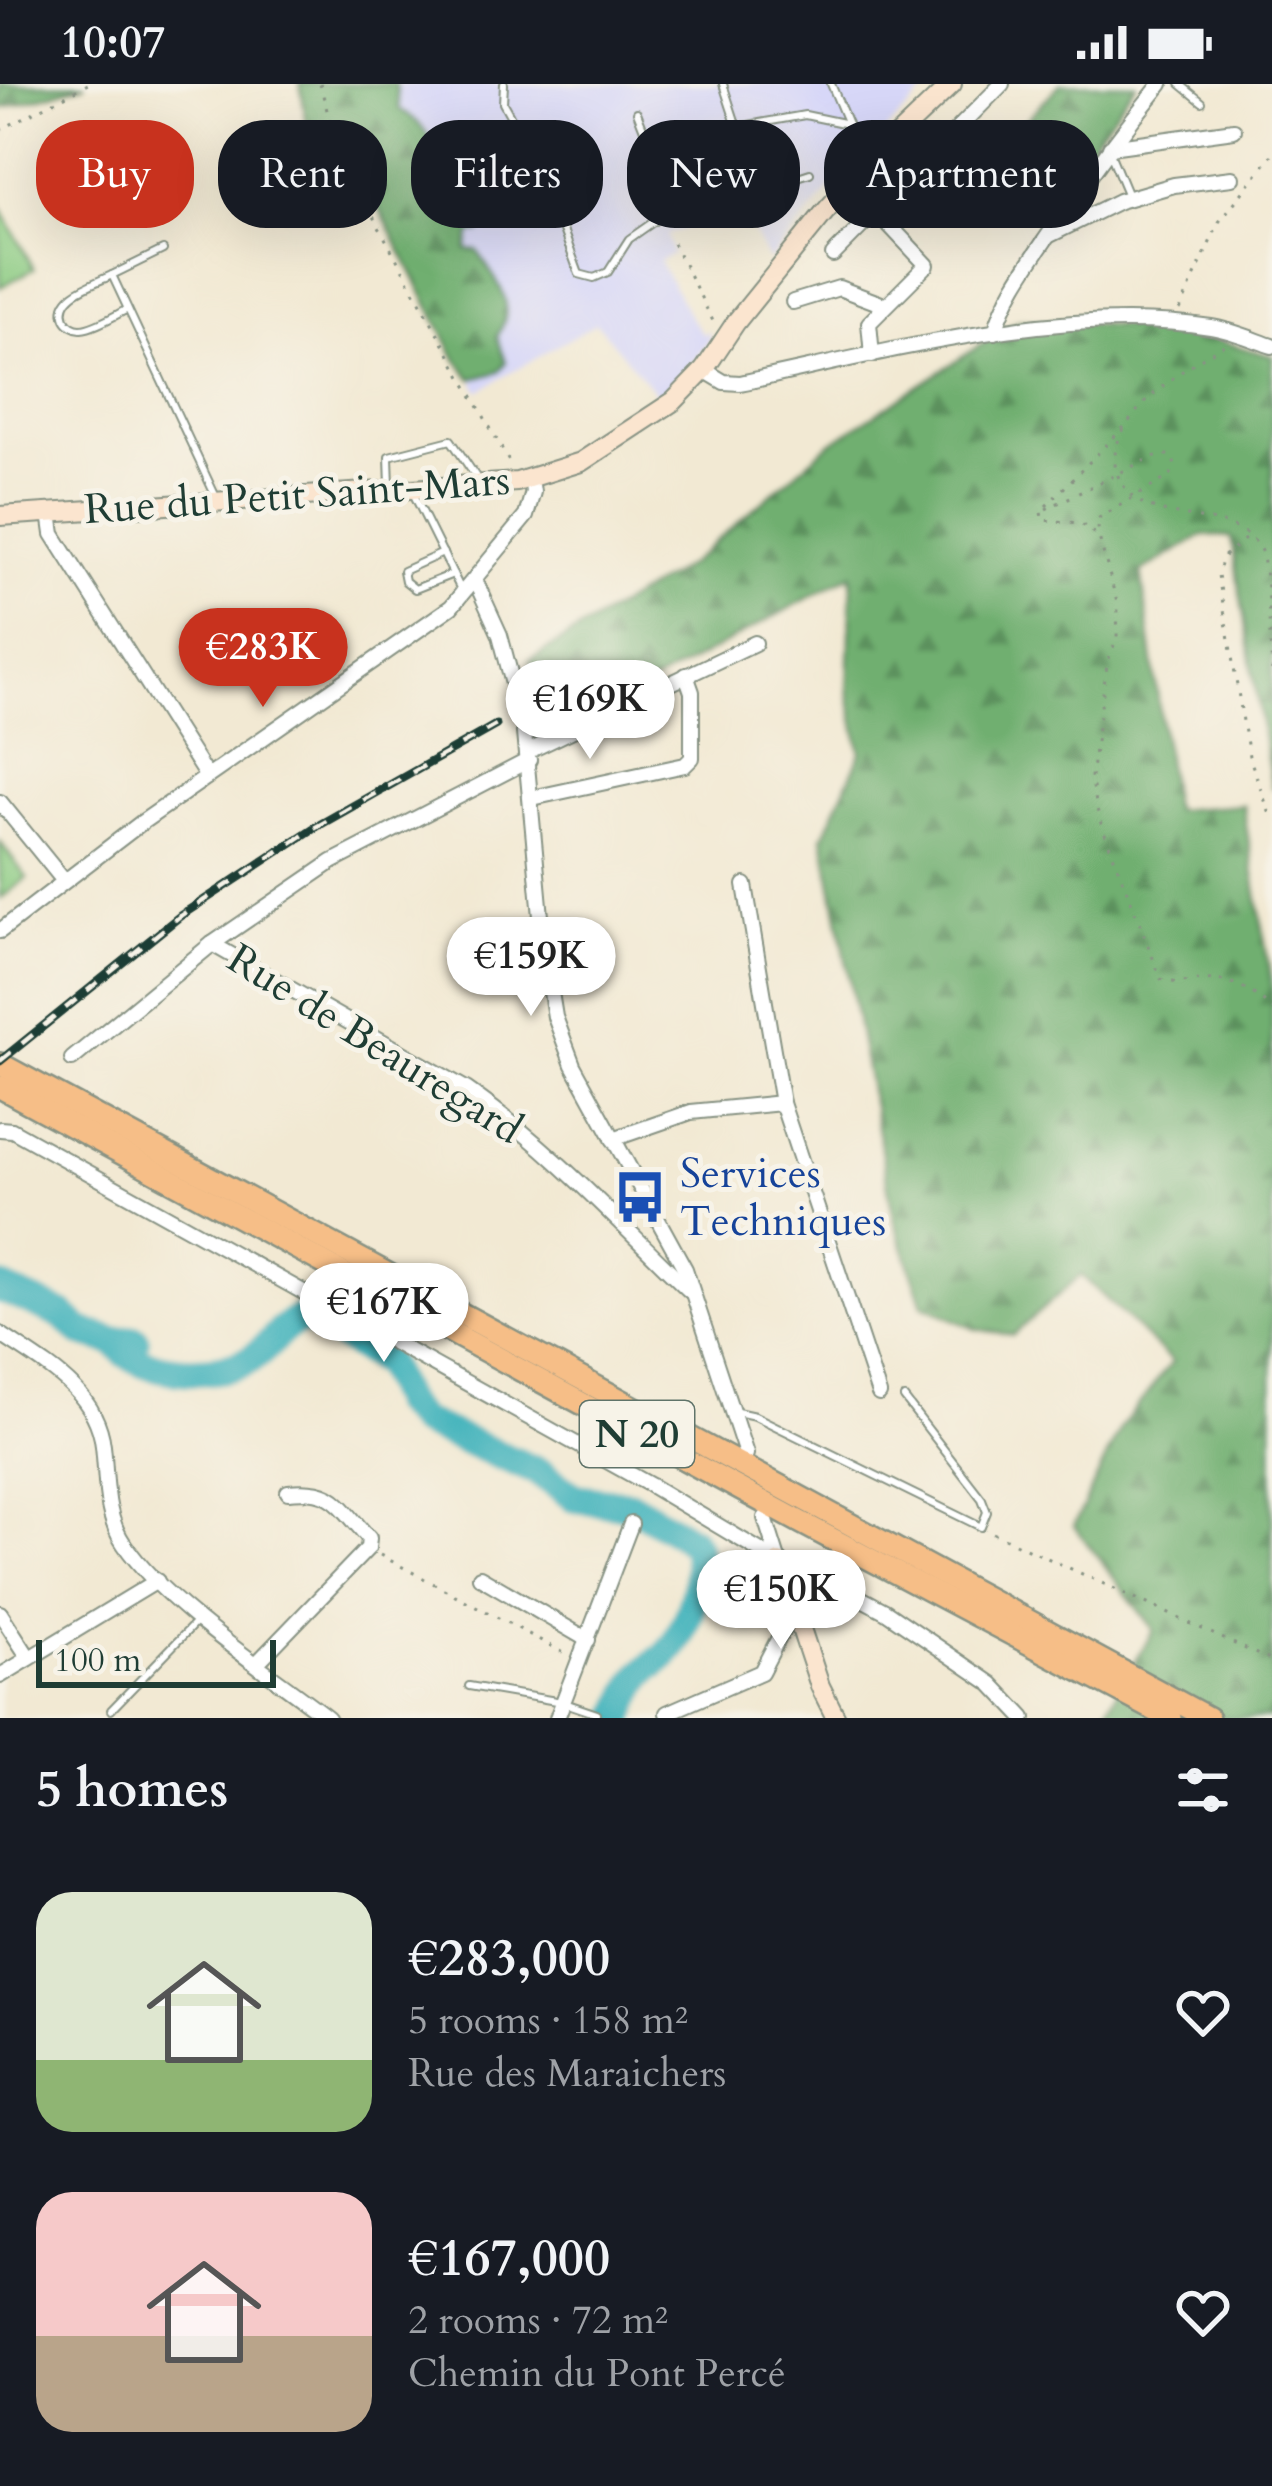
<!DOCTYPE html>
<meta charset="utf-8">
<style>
body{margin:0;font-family:Cardo,serif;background:#20242c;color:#f1f3f6;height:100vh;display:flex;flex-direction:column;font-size:45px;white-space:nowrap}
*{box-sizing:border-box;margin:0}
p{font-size:39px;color:#9ea1a6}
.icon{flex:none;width:66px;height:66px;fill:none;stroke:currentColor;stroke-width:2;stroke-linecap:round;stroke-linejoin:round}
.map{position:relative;height:1634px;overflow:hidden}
.drawer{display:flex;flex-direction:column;background:#171b24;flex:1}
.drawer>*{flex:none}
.top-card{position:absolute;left:36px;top:36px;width:1200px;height:108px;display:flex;gap:24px}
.scale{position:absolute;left:36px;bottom:30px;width:240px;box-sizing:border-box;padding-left:12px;border:6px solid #1f3d34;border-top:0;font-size:33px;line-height:42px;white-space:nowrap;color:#1f3d34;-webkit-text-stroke:9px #f7f3e8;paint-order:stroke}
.price{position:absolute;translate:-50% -102px;padding:0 27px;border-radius:42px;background:#fff;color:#222;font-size:39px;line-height:78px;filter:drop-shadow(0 3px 6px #0008)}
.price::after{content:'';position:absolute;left:50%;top:72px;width:36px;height:27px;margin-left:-18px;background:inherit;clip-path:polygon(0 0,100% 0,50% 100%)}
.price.selected{background:#c8321e;color:#fff}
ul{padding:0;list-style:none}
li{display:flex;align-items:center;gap:36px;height:300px;padding:0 36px}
li span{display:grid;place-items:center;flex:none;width:336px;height:240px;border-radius:36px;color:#555}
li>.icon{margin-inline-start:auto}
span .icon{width:144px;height:144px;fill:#fffc;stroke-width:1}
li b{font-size:51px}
h2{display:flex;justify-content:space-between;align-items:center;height:144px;padding:0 36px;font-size:51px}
.chip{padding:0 42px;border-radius:48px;background:#171b24;box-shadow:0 12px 48px #0002;font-size:42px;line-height:108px}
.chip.selected{background:#c8321e;color:#fff}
.status{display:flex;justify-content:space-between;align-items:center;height:84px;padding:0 60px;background:#171b24;direction:ltr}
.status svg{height:33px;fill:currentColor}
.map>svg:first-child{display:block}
.built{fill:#d7d7f8}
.forest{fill:url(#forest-firs);stroke:#487652;stroke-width:3}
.garden{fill:#8bcb82;stroke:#55845b;stroke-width:3}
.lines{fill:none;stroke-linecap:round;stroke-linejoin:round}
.river{stroke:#43b3bc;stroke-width:30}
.lane-casing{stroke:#889384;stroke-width:10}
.street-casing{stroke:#889384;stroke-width:18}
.secondary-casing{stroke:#889384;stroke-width:22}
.primary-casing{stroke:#889384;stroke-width:26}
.path{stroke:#889384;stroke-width:3;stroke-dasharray:3 9;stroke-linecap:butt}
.lane{stroke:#fff;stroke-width:6}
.street{stroke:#fff;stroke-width:14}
.secondary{stroke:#fbe5cf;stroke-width:18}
.primary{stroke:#f6be87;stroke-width:21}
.rail-casing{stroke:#1f3d34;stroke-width:9}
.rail{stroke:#f7f3e8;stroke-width:4.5;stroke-dasharray:14;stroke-linecap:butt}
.labels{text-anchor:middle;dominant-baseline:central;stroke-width:10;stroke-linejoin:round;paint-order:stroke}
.shield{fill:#f7f3e8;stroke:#60746a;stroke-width:3}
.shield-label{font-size:39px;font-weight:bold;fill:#1f3d34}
.street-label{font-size:42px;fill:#1f3d34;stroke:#f7f3e8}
.transit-label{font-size:42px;fill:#164399;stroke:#f7f3e8;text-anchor:start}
</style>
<div class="status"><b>10:07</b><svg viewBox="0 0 49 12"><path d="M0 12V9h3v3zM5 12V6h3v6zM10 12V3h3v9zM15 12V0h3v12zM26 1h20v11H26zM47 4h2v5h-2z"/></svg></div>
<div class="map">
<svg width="1272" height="1634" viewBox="0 0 1272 1634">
<defs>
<pattern id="forest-firs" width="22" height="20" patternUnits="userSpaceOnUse" patternTransform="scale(3)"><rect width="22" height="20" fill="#70af70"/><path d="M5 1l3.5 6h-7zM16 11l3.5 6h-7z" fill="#5b905d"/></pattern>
</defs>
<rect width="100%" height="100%" fill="#f7f3e8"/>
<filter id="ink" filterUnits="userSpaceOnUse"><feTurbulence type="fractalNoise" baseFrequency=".00833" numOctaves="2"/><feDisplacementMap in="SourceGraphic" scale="24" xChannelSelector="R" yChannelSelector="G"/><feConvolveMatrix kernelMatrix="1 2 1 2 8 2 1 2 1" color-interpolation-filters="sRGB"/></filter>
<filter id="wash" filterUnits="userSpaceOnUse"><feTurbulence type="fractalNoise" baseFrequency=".004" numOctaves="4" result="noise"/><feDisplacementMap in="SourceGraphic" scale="48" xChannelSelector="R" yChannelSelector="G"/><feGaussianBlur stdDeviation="2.7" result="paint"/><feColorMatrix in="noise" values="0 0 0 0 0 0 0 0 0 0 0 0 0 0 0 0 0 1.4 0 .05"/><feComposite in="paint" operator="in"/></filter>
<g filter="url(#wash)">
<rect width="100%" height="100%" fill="#f2e9d3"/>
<polygon class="built" points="329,0 933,0 863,69 840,77 837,96 769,177 740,124 667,151 673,170 659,177 689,231 703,251 708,247 710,255 676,301 660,314 596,239 479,307 348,72"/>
<g class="forest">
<polygon points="0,0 86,0 0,25"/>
<path d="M300 0H396L399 25C426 38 440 70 457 95L453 108 476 126 480 148 471 149 467 166 478 167C496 200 519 215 497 253L506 278 499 288 472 295 456 275 378 122 326 105 313 75Z"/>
<polygon points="1060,0 1136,0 1058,104 1029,114 1017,106 1014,96 983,81"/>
<polygon points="1019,236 1178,245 1272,272 1272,705 1231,453 1203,451 1141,488 1173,726 1243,721 1272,904 1272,1634 1102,1634 1154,1546 1074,1442 1121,1343 1172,1278 1081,1191 1013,1251 975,1245 923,1221 894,1135 823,753 861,669 848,606 852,490 554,653 530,576 691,479 828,361"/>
</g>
<g class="garden">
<polygon points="0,122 34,185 0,203"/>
<polygon points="0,758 27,794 0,815"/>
</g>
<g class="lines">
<g class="river">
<polyline points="0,1204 62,1231 81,1248 116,1258 135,1256"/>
<path d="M116 1258C137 1292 218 1294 251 1275 273 1262 285 1232 313 1234L386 1280 403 1319 420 1338 539 1388 575 1414 632 1421 692 1457C709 1479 688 1545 671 1565 663 1576 650 1581 642 1591 632 1602 627 1620 620 1634"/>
</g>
</g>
</g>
<g filter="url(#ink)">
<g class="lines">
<g class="lane-casing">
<g id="lane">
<polyline points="504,0 503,19 543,91 579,190 594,194 608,188 629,155 686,115 718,107 752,108 810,89"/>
<polyline points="723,0 737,43 805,31 848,40"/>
<polyline points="831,0 865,80"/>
<polyline points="1180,0 1202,18"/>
<polyline points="637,28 653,69 737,43"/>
<polyline points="1110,69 1128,112"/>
<polyline points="112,191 163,166"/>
<path d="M128 225C115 231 95 244 81 245 75 245 68 241 65 235 55 210 96 199 112 191L216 413"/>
<polyline points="390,402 389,372 451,356 478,396"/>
<polyline points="412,407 462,508"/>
<polyline points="443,469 403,487 405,497 415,505 453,490"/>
<polyline points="737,1328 755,1332 981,1443 987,1428 982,1415 904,1314"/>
<polyline points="469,1602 562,1618 597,1630"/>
<polyline points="111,1626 197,1537"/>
</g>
</g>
<g class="street-casing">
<g id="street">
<polyline points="1110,63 1234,46"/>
<polyline points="1050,151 1119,117 1174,101 1232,94"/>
<polyline points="833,171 1002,0"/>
<polyline points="793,218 839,204 884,221"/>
<path d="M995 248C1006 209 1031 177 1054 143 1088 93 1123 46 1161 0"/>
<polyline points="872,271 869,239 927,181 876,127"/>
<path d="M704 286 724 298 740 299C887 268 1061 220 1211 243 1231 246 1252 255 1272 262"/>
<polyline points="50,429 53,450 207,693"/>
<polyline points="475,496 500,551 523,638 544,865 555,933 573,981 685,1185 746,1370"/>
<polyline points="527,668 755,559"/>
<polyline points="532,714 685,681 692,674 692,608 686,591"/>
<polyline points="0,718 64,797"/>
<polyline points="745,801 782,1019 879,1310"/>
<polyline points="0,847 141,739 451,523 526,432 533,408 531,394"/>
<path d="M212 860 466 1005C550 1063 617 1137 690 1207"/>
<polyline points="72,975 212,860 332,778 529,676"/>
<polyline points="0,1045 12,1046 650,1401 779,1478 836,1501 885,1527 992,1600 1024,1634"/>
<polyline points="613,1055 691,1028 782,1019"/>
<path d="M0 1250C42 1279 97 1306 103 1362 107 1395 104 1431 124 1460 164 1520 270 1589 328 1634"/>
<polyline points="765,1434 779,1478"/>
<polyline points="480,1493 588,1556"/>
<polyline points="0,1529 29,1574"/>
<path d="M257 1579 368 1464 369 1454C338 1421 336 1403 288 1408"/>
<polyline points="0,1592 157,1497"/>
<polyline points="557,1634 631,1440"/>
<polyline points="669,1634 667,1629 761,1588 795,1523"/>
</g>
</g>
<g class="secondary-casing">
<g id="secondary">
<polyline points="0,432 517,398 581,378 674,317 704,286 736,238 824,129 866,82 952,0"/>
<polyline points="779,1478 820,1602 836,1634"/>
</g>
</g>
<g class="primary-casing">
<g id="primary">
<polyline points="0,980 1208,1634"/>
<polyline points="0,1003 802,1439 1170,1634"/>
</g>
</g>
<g class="path">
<polyline points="320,0 339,71 512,383"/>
<polyline points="0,46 88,0"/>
<polyline points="673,159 714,239"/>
<polyline points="1180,226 1219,138 1272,71"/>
<path d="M1224 261C1178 286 1069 359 1136 415 1166 440 1239 424 1261 467 1268 482 1270 564 1272 587"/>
<path d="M1124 343 1041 427 1042 436 1080 439 1099 453 1118 522 1117 553 1107 580 1091 693 1099 734 1161 895C1173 900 1178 898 1191 897 1226 892 1246 901 1272 925"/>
<polyline points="1046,425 1152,373 1165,370 1173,374 1175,382 1170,392 1097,435 1099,451"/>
<polyline points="1245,455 1223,473 1218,491 1249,672 1272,736"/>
<polyline points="993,1449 1272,1577"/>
<polyline points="380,1471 568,1571"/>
</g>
<use href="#lane" class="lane"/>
<use href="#street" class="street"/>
<use href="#secondary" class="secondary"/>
<use href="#primary" class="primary"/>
<g class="rail-casing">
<polyline id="rail" points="0,977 180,832 314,744 496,641"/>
</g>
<use href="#rail" class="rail"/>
</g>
</g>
<defs>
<g id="bus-bare" transform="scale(4.14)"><path d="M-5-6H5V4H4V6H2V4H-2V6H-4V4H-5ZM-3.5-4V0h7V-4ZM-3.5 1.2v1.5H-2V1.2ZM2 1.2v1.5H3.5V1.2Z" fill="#1a4fb4" stroke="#f7f3e8" stroke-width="2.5" paint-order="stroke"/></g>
</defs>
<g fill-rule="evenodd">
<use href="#bus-bare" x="640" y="1113"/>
</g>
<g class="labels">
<rect class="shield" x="580" y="1317" width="114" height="66" rx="9"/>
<g class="shield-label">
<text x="637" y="1350">N 20</text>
</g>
<g class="street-label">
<text transform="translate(297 411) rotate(-4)">Rue du Petit Saint-Mars</text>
<text transform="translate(375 960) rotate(32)">Rue de Beauregard</text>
</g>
<g class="transit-label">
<text x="680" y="1089">Services<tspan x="680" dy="48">Techniques</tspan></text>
</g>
</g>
</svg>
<div class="scale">100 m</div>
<b class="price selected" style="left:263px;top:626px">€283K</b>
<b class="price" style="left:590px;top:678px">€169K</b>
<b class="price" style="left:531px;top:935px">€159K</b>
<b class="price" style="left:384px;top:1281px">€167K</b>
<b class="price" style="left:781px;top:1568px">€150K</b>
<div class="top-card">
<a class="chip selected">Buy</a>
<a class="chip">Rent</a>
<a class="chip">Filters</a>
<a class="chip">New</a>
<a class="chip">Apartment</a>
</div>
</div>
<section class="drawer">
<h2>5 homes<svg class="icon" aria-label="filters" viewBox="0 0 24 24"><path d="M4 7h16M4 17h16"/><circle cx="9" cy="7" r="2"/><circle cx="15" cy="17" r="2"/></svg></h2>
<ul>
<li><span style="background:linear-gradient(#dfe7d0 70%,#8fb573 0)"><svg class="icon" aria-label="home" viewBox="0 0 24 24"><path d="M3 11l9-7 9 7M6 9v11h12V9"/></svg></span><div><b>€283,000</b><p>5 rooms · 158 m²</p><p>Rue des Maraichers</p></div><svg class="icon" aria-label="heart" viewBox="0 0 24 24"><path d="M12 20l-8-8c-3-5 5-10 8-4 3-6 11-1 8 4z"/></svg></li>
<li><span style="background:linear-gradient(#f6c9c9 60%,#b9a48a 0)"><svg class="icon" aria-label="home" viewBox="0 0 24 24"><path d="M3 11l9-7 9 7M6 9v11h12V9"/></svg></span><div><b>€167,000</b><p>2 rooms · 72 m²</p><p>Chemin du Pont Percé</p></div><svg class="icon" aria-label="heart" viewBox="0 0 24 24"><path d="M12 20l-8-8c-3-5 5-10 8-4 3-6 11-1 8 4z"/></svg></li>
</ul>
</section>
